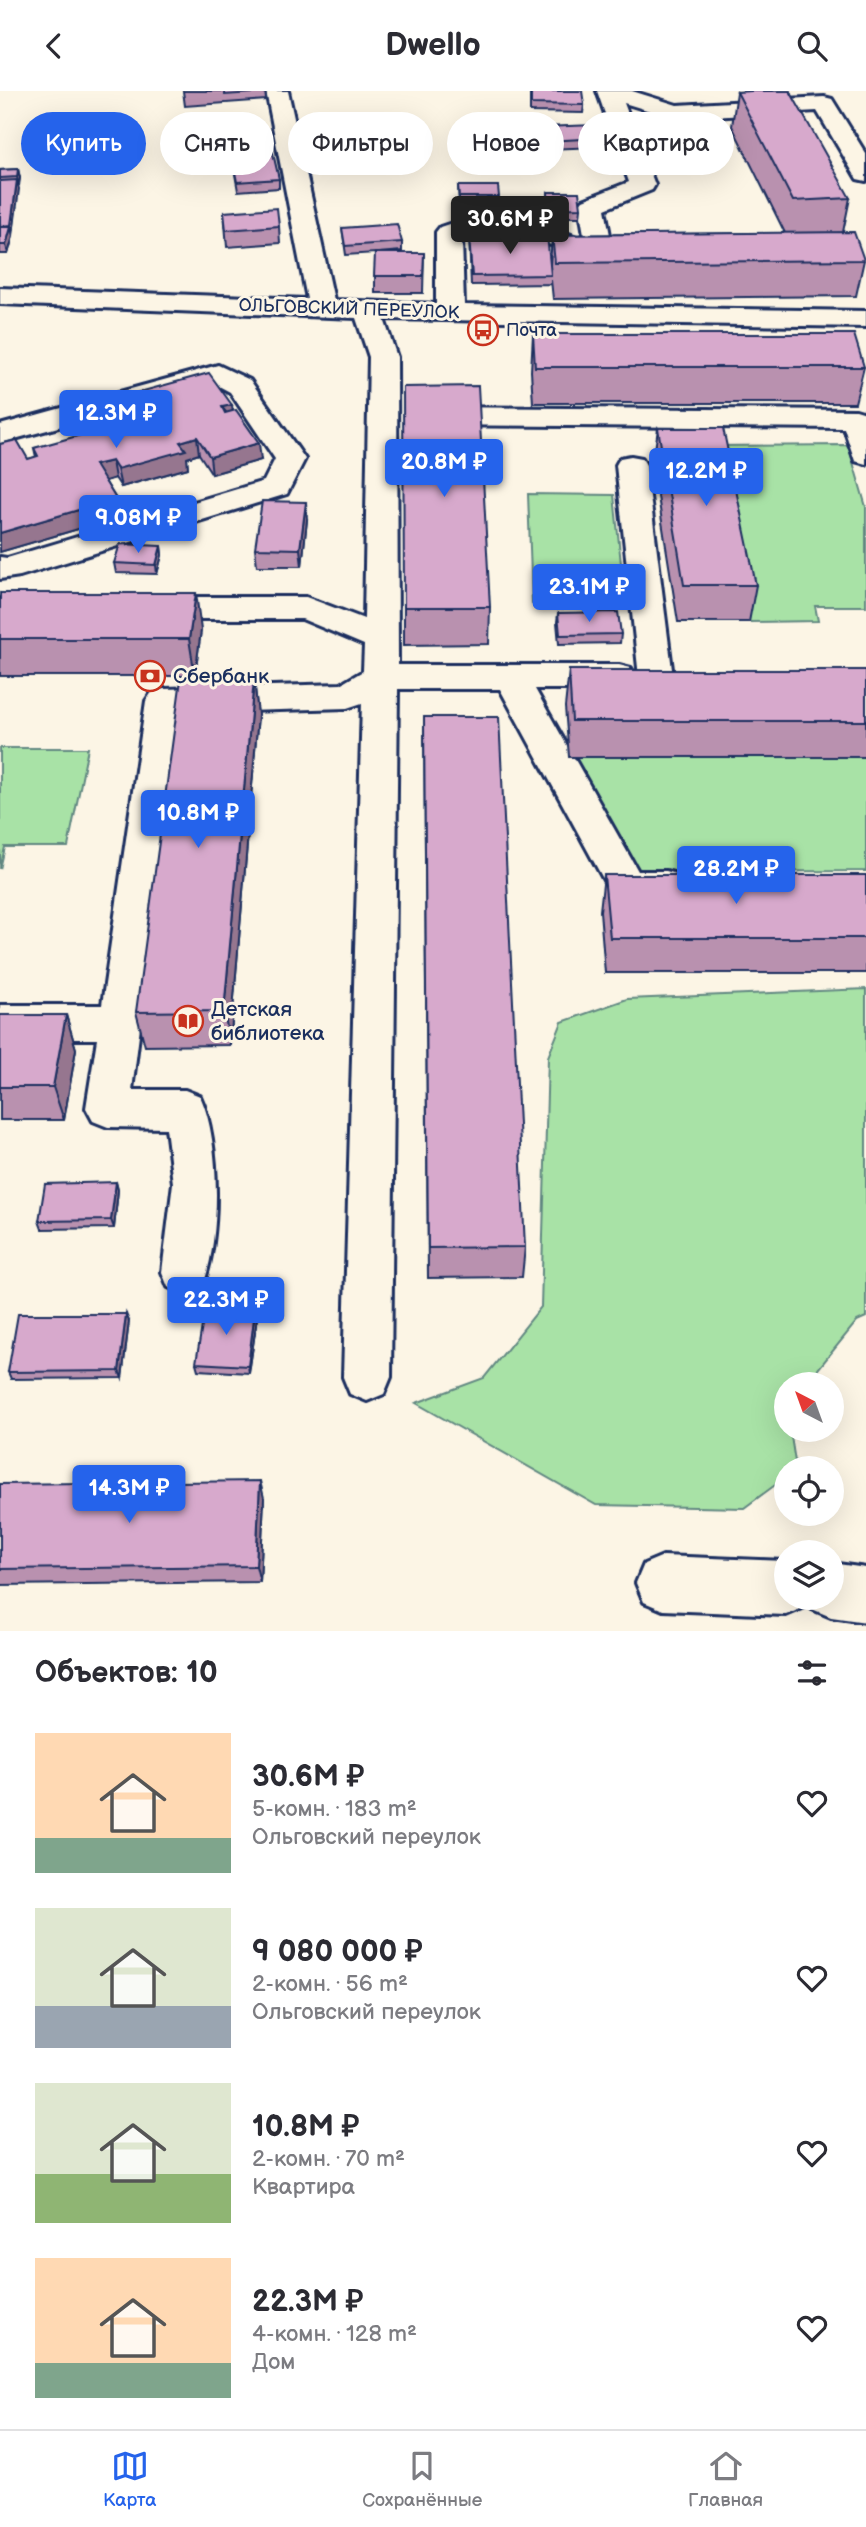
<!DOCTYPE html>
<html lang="ru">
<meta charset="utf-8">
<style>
body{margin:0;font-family:"Balsamiq Sans",sans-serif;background:#f7f7f7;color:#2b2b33;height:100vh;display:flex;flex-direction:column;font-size:26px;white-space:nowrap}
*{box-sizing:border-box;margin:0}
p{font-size:23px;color:#7c7c81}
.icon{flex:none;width:38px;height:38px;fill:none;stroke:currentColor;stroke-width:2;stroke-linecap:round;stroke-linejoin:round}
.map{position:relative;height:1540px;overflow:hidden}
.details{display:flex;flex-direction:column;background:#fff;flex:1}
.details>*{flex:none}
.guide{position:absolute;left:21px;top:21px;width:824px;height:63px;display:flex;gap:14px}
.needle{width:46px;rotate:319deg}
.tools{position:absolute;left:774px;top:1281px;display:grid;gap:14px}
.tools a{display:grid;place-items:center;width:70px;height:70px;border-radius:50%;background:#fff;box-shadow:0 7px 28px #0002;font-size:35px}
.price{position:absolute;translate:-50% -60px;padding:0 16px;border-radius:7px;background:#2563eb;color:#fff;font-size:23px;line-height:46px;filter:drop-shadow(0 2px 4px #0008)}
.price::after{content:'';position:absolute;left:50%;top:42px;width:21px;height:16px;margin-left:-10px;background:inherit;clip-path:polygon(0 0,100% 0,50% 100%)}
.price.active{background:#222;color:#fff}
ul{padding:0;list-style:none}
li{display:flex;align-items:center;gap:21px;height:175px;padding:0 35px}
li span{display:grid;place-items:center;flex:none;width:196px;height:140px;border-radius:0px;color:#555}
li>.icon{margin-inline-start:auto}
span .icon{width:84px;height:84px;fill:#fffc;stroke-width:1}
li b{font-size:30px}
h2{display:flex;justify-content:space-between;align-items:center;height:84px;padding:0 35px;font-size:30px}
.tag{padding:0 24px;border-radius:32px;background:#fff;box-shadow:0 7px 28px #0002;font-size:24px;line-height:63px}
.tag.active{background:#2563eb;color:#fff}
header{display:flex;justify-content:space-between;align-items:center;height:91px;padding:0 35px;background:#fff;font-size:32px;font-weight:700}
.dock{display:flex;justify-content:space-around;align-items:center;height:98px;border-top:2px solid #e1e1e2;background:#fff;font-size:19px;color:#7c7c81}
.dock a{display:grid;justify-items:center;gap:4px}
.dock .active{color:#2563eb}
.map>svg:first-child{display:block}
.green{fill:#a8e2a6;stroke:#628882;stroke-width:2}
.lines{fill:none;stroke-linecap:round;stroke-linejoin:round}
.minor-casing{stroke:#1b2f5e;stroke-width:6}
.minor{fill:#fcf5e5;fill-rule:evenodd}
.wall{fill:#b991af;stroke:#1b2f5e;stroke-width:2}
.shaded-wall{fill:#96768f;stroke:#1b2f5e;stroke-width:2}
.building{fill:#d7a9cc;stroke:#1b2f5e;stroke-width:2}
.labels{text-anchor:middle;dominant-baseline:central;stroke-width:6;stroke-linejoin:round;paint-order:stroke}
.far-street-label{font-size:18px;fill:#1b2f5e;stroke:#fcf5e5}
.far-poi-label{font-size:18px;fill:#1b2f5e;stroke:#fcf5e5;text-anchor:start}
.poi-label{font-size:21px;fill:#1b2f5e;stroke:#fcf5e5;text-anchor:start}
</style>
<header><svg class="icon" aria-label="back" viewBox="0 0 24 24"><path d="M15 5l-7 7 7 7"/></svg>Dwello<svg class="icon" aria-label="search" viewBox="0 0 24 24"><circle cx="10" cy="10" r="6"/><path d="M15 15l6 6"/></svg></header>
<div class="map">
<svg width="866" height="1540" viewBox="0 0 866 1540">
<rect width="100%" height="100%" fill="#fcf5e5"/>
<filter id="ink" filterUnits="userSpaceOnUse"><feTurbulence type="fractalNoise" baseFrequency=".0143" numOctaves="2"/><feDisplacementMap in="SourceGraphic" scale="14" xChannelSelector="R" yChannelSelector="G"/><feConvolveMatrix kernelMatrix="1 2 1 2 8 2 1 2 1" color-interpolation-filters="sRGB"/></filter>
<g filter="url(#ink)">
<g class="green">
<polygon points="848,354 866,416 866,515 815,515 818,530 749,531 713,355"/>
<polygon points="528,403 614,404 625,512 532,512"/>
<polygon points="0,657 88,657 68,756 5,756 0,778"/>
<polygon points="569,666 866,666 866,780 635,781"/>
<polygon points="866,898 866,1226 857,1230 806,1293 786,1293 786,1339 790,1339 796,1377 786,1377 786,1386 744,1417 596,1414 416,1312 484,1287 541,1216 548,966 562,931 627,908"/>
</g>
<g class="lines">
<g class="minor-casing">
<g id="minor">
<path d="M266 0H288L334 209 436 213V141L440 136 449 133 537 131 585 149 579 114 583 109 629 91 597 0H632L677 14 824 6 832 8 866 63V90L857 88 817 20 676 28 624 12 655 94 652 99 605 118 614 165 610 171H591L534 147 462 148 464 214 866 220V236L384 228 397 266 398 574H619L631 577 636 586 631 595 619 598H535L638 780H666L680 784 686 795 680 806C659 812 634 812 613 806L500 598H398L391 1286 384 1303 367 1310 350 1303 343 1286 362 612 347 617 180 622 132 999H185L200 1005C221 1049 221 1152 202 1196L185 1203 168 1196 162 1181 173 1092 166 1037 108 1036 93 1030 86 1017 97 948H0V914H102L146 610 152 601 164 598 341 593 363 580 364 554 302 528H144L132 525 127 517 132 509 144 506H306L364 528 369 266 356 227 0 213V197L307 208Z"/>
<polygon points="218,274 250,289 305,368 287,403 20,485 0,488 0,466 7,467 264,390 275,368 230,301 215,293 0,352 0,334"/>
<polygon points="427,316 856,319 866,322 866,373 855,370 844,337 427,334 417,331 412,325 417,319"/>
<polygon points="631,365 642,367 646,374 673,586 668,595 656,598 644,595 639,586 616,374 620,367"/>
<polygon points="663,1465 786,1470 786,1507 831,1507 831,1472 866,1477 866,1531 831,1526 812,1518 808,1508 805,1516 786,1524 663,1519 644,1511 636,1492 644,1473"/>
</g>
</g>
<use href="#minor" class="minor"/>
</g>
<g class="wall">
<polygon points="183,0 265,0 266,9 185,15"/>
<polygon points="530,0 584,14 583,22 530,21"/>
<polygon points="737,1 850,107 843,141 864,169 856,205 553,208 551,189 551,193 471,194 469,145 550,175 552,144 785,142 732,35"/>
<polygon points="542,36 600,47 599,56 546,58 542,45"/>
<polygon points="231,61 279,88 279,97 238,100"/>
<polygon points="18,78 20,87 18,95 13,145 8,163 0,163 0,79"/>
<polygon points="458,95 499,106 499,115 459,115"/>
<polygon points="548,101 581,117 580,126 549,126"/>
<polygon points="224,121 279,135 280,152 227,156"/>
<polygon points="342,137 402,151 402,160 378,162 424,162 423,202 375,202 375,162 346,164"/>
<polygon points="533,243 864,276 855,312 533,312 531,280"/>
<polygon points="103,311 233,319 261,369 212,383 199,363 187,367 188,377 121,396 115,387 105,390 116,408 119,426 0,461 0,353 28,368 36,366 34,357 116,345 106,328"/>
<polygon points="658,337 756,494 749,531 678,531 653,374"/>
<polygon points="307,429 302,475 257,475 255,457"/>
<polygon points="161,455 162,464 157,483 116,482 114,472"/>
<polygon points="0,502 201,539 195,585 0,585"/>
<polygon points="404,516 490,516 489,553 404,554"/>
<polygon points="558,522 621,543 620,552 559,553 557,531"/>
<polygon points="569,579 866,579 866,666 569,666 565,616"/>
<polygon points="254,588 258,624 230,954 145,955 136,921"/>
<polygon points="424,626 525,1156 522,1186 428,1187"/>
<polygon points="604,784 866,784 866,882 605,882 600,820"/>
<polygon points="0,924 66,924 76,958 64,1029 0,1029"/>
<polygon points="116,1091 118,1099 114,1137 42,1138 39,1130"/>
<polygon points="255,1219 257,1227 249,1282 198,1279 196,1272"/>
<polygon points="129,1230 122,1287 11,1288 8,1281"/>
<polygon points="0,1393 264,1407 260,1491 0,1494"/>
</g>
<g class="shaded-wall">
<polygon points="18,78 20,87 19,95 17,86"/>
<polygon points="17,89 19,98 13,143 11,134"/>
<polygon points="11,136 13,145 8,163 6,154"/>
<polygon points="232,314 234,331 222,316"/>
<polygon points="197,346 199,363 187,367 188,377 121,396 117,378 180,351"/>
<polygon points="259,352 261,369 212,383 210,366"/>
<polygon points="112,370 115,387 99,392 95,374"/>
<polygon points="116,408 119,426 0,461 0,442"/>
<polygon points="306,411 307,429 302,475 300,458"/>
<polygon points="161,455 162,464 157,483 156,474"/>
<polygon points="196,502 201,539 195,585 189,548"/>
<polygon points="254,588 258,624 230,954 224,920"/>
<polygon points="66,924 76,958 64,1029 53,996"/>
<polygon points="116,1091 118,1099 114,1137 111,1129"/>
<polygon points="255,1219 257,1227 249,1282 248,1275"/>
<polygon points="126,1223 129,1230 122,1287 119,1280"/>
<polygon points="260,1390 264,1407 260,1491 256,1475"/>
</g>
<g class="building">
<polygon points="225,0 265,0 266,1 225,4"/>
<polygon points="531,0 582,0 584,14 531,13"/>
<polygon points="751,0 790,0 850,107 793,110 737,1"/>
<polygon points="596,34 600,47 547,50 542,36"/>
<polygon points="272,58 279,88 237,91 231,61"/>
<polygon points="18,78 17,86 0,87 0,79"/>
<polygon points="17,89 11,134 0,135 0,90"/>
<polygon points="458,95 498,95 499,106 459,106"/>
<polygon points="548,101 579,101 581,117 549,118"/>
<polygon points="277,117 279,135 226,139 224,121"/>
<polygon points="397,133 402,151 345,155 342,137"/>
<polygon points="0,136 11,136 6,154 0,154"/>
<polygon points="854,141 864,169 555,172 552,144"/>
<polygon points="547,144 551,184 472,185 469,145"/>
<polygon points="375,162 424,162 423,185 374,185"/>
<polygon points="533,243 854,243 864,276 535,276"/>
<polygon points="209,282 232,314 222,316 225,322 236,319 259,352 210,366 197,346 180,351 186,359 117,378 112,370 95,374 116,408 0,442 0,353 17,349 28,368 38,365 34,357 106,337 111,346 123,343 103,311"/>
<polygon points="478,295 490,516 404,516 403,296"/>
<polygon points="658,337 723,337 756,494 684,494"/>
<polygon points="262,410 306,411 300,458 255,457"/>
<polygon points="120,453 161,455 156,474 114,472"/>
<polygon points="0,502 196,502 189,548 0,548"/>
<polygon points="618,521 621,543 560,544 558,522"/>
<polygon points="569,579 866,579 866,630 572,630"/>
<polygon points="181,588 254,588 224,920 136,921"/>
<polygon points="424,626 499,626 525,1156 428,1157"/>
<polygon points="604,784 866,784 866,847 610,847"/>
<polygon points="0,924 66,924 53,996 0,996"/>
<polygon points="116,1091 111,1129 39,1130 45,1093"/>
<polygon points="205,1216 255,1219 248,1275 196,1272"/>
<polygon points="18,1223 126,1223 119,1280 8,1281"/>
<polygon points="260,1390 256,1475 0,1478 0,1393"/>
</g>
</g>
<defs>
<g id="bus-ring" transform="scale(1.575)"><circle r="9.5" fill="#fcf5e5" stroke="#c8321e" stroke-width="1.5"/><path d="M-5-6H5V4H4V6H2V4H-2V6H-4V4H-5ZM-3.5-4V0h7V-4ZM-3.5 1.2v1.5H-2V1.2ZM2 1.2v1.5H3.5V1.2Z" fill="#c8321e"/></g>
<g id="bank-ring" transform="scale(1.575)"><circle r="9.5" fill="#fcf5e5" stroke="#c8321e" stroke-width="1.5"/><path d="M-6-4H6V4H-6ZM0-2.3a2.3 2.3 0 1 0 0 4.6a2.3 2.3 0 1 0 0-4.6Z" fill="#c8321e"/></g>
<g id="library-ring" transform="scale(1.575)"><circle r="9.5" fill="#fcf5e5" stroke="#c8321e" stroke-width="1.5"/><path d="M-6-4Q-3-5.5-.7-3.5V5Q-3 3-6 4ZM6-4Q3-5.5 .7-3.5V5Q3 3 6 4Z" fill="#c8321e"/></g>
</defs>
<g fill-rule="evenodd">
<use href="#bus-ring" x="483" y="239"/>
<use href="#bank-ring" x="150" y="585"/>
<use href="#library-ring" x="188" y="930"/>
</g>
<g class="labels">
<g class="far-street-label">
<text transform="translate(349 218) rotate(2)">ОЛЬГОВСКИЙ ПЕРЕУЛОК</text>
</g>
<g class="far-poi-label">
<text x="506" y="239">Почта</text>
</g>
<g class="poi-label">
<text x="173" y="585">Сбербанк</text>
<text x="211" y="918">Детская<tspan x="211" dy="24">библиотека</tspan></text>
</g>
</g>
</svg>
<div class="tools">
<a><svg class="needle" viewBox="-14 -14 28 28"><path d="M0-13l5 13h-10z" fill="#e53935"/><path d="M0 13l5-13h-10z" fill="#7c7c81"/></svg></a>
<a><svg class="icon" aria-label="locate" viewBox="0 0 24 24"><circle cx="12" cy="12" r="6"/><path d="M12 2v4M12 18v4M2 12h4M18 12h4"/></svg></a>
<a><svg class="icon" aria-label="layers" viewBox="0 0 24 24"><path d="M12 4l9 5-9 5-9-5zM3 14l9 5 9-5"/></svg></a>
</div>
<b class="price active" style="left:510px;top:165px">30.6M ₽</b>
<b class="price" style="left:116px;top:359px">12.3M ₽</b>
<b class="price" style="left:444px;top:408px">20.8M ₽</b>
<b class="price" style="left:706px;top:417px">12.2M ₽</b>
<b class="price" style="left:138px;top:464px">9.08M ₽</b>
<b class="price" style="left:589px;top:533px">23.1M ₽</b>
<b class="price" style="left:198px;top:759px">10.8M ₽</b>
<b class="price" style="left:736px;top:815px">28.2M ₽</b>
<b class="price" style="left:226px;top:1246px">22.3M ₽</b>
<b class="price" style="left:129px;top:1434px">14.3M ₽</b>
<div class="guide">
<a class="tag active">Купить</a>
<a class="tag">Снять</a>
<a class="tag">Фильтры</a>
<a class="tag">Новое</a>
<a class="tag">Квартира</a>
</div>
</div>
<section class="details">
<h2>Объектов: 10<svg class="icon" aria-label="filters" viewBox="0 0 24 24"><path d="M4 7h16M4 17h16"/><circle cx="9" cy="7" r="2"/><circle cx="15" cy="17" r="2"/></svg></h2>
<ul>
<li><span style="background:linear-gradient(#ffd9b3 75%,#7fa58c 0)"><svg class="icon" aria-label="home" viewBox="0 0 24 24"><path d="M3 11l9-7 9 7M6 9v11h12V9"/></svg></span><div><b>30.6M ₽</b><p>5-комн. · 183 m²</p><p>Ольговский переулок</p></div><svg class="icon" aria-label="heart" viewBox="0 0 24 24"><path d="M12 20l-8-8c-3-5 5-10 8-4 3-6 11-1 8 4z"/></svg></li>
<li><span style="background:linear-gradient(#dfe7d0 70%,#9aa5b1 0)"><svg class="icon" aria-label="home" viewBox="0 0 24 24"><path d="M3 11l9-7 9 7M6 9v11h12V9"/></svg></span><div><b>9 080 000 ₽</b><p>2-комн. · 56 m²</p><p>Ольговский переулок</p></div><svg class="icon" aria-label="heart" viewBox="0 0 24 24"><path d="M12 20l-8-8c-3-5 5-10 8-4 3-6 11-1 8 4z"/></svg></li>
<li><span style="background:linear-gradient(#dfe7d0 65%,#8fb573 0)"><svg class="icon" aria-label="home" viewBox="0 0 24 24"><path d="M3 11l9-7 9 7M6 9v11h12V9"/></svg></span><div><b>10.8M ₽</b><p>2-комн. · 70 m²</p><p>Квартира</p></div><svg class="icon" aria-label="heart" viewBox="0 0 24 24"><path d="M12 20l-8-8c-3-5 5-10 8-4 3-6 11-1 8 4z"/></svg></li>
<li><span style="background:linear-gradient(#ffd9b3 75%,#7fa58c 0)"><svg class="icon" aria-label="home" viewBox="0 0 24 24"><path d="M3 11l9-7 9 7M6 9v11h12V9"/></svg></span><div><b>22.3M ₽</b><p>4-комн. · 128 m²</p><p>Дом</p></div><svg class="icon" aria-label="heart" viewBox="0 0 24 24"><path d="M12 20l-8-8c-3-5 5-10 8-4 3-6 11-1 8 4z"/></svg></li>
</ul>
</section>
<nav class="dock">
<a class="active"><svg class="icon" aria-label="map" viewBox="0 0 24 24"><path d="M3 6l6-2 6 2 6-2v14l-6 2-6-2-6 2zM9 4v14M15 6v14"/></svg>Карта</a>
<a><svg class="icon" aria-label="saved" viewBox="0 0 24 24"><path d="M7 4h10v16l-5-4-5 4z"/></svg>Сохранённые</a>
<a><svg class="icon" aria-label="home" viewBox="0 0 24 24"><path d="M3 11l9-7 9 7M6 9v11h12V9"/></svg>Главная</a>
</nav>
